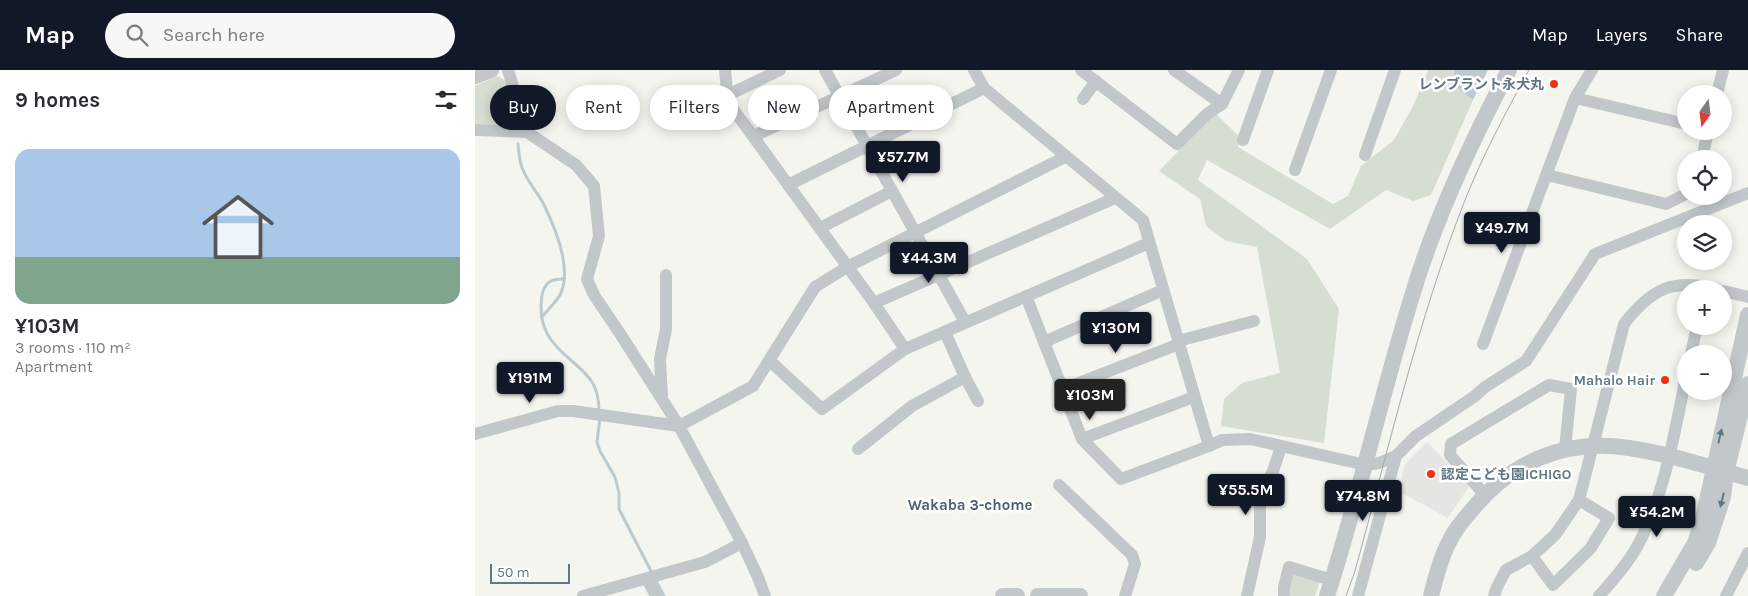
<!DOCTYPE html>
<meta charset="utf-8">
<style>
body{margin:0;font-family:Karla,"Noto Sans JP",sans-serif;background:#f7f7f7;color:#2b2b33;height:100vh;display:flex;flex-direction:column;font-size:19px;white-space:nowrap}
*{box-sizing:border-box;margin:0}
p{font-size:16px;color:#7c7c81}
.icon{flex:none;width:28px;height:28px;fill:none;stroke:currentColor;stroke-width:2;stroke-linecap:round;stroke-linejoin:round}
.map{position:relative;flex:1;overflow:hidden}
.sheet{display:flex;flex-direction:column;background:#fff;width:475px}
.sheet>*{flex:none}
.hud{position:absolute;left:15px;top:15px;width:475px;height:45px;display:flex;gap:10px}
.needle{width:32px;rotate:194deg}
.tools{position:absolute;left:1202px;top:15px;display:grid;gap:10px}
.tools a{display:grid;place-items:center;width:55px;height:55px;border-radius:50%;background:#fff;box-shadow:0 2px 12px #0003;font-size:25px}
.scale{position:absolute;left:15px;bottom:12px;width:80px;box-sizing:border-box;padding-left:5px;border:2px solid #617884;border-top:0;font-size:14px;line-height:18px;white-space:nowrap;color:#617884;-webkit-text-stroke:4px #fff;paint-order:stroke}
.price{position:absolute;translate:-50% -42px;padding:0 11px;border-radius:5px;background:#111827;color:#fff;font-size:16px;line-height:32px;filter:drop-shadow(0 1px 2px #0008)}
.price::after{content:'';position:absolute;left:50%;top:30px;width:15px;height:11px;margin-left:-8px;background:inherit;clip-path:polygon(0 0,100% 0,50% 100%)}
.price.active{background:#222;color:#fff}
ul{padding:0;list-style:none}
li{display:grid;align-content:center;gap:10px;height:265px;padding:0 15px}
li span{display:grid;place-items:center;height:155px;border-radius:15px;color:#555}
li>.icon{margin-inline-start:auto}
span .icon{width:90px;height:90px;fill:#fffc;stroke-width:1}
li b{font-size:21px}
h2{display:flex;justify-content:space-between;align-items:center;height:60px;padding:0 15px;font-size:21px}
.chip{padding:0 18px;border-radius:22px;background:#fff;box-shadow:0 2px 12px #0003;font-size:18px;line-height:45px}
.chip.active{background:#111827;color:#fff}
header{display:flex;align-items:center;gap:30px;box-sizing:border-box;height:70px;padding:0 25px;background:#111827;color:#fff}
header strong{font-size:24px}
nav{display:flex;gap:28px;margin-inline-start:auto;font-size:18px}
.search{width:350px;height:45px;background:#f7f7f7;display:flex;align-items:center;gap:12px;box-sizing:border-box;padding:0 18px;border-radius:28px;color:#7c7c81;font-size:19px}
main{display:flex;flex:1;min-height:0}
.map>svg:first-child{display:block}
.built{fill:#e5e6e4}
.green{fill:#d6ddd1}
.water{fill:#bccace}
.lines{fill:none;stroke-linecap:round;stroke-linejoin:round}
.stream{stroke:#bccace;stroke-width:3}
.minor{stroke:#c2c7c9;stroke-width:12}
.tertiary{stroke:#c2c7c9;stroke-width:16}
.tram{stroke:#a2aaae;stroke-width:1}
.oneway{fill:#617884}
.poi-dot{fill:#f33013;stroke:#fff;stroke-width:2}
.labels{text-anchor:middle;dominant-baseline:central;stroke-width:5;stroke-linejoin:round;paint-order:stroke}
.poi-label{font-size:14px;font-weight:bold;fill:#617884;stroke:#fff;text-anchor:end}
.neighbourhood-label{font-size:15px;font-weight:bold;fill:#506069;stroke:#fff}
</style>
<header>
<strong>Map</strong>
<div class="search"><svg class="icon" aria-label="search" viewBox="0 0 24 24"><circle cx="10" cy="10" r="6"/><path d="M15 15l6 6"/></svg>Search here</div>
<nav><a>Map</a><a>Layers</a><a>Share</a></nav>
</header>
<main>
<section class="sheet">
<h2>9 homes<svg class="icon" aria-label="filters" viewBox="0 0 24 24"><path d="M4 7h16M4 17h16"/><circle cx="9" cy="7" r="2"/><circle cx="15" cy="17" r="2"/></svg></h2>
<ul>
<li><span style="background:linear-gradient(#a9c7e8 70%,#7fa58c 0)"><svg class="icon" aria-label="home" viewBox="0 0 24 24"><path d="M3 11l9-7 9 7M6 9v11h12V9"/></svg></span><div><b>¥103M</b><p>3 rooms · 110 m²</p><p>Apartment</p></div></li>
</ul>
</section>
<div class="map">
<svg width="1273" height="526" viewBox="0 0 1273 526">
<rect width="100%" height="100%" fill="#f5f5f0"/>
<polygon class="built" points="952,372 995,415 973,448 923,421 930,394"/>
<g class="green">
<polygon points="953,0 980,0 976,13 998,30 956,125 938,131 911,120 855,159 732,90 723,110 832,189 864,239 849,373 746,356 749,329 767,313 805,303 782,177 751,171 731,156 725,129 684,101 740,43 764,66 763,77 858,134 873,126 886,96 919,70 938,36"/>
<polygon points="23,6 32,12 42,48 38,55 0,54 0,16"/>
<polygon points="820,503 845,511 840,526 814,526 815,507"/>
</g>
<polygon class="water" points="980,0 1013,0 998,30 976,13"/>
<g class="lines">
<g class="stream">
<path d="M43 74C44 83 44 91 48 100 53 112 62 122 68 133 80 157 97 196 86 223 81 233 73 239 67 247"/>
<path d="M88 209C76 209 70 212 67 225 62 257 75 273 98 292 105 298 112 304 117 312 123 321 124 331 124 342"/>
<polyline points="125,348 122,372 125,381 140,407 144,423 144,439 177,503"/>
<polyline points="180,509 189,526"/>
</g>
<g class="minor">
<polyline points="33,0 52,62"/>
<polyline points="250,0 253,32 399,233 430,279 674,173"/>
<polyline points="350,0 490,252"/>
<polyline points="499,0 509,18 668,150 734,376"/>
<polyline points="606,0 702,74 732,44 747,34 764,0"/>
<polyline points="699,0 747,34"/>
<polyline points="1242,24 1248,0"/>
<polyline points="253,25 305,0"/>
<polyline points="1100,28 1211,54"/>
<polyline points="608,29 621,11"/>
<polyline points="0,60 52,62 101,95 119,116 124,166 112,209 119,225 146,265 204,356 267,473 283,507 290,526"/>
<polyline points="279,66 421,0"/>
<polyline points="768,70 793,0"/>
<polyline points="890,85 920,0"/>
<polyline points="1227,89 1233,61"/>
<polyline points="820,100 856,0"/>
<polyline points="1072,105 1191,134 1211,124"/>
<polyline points="313,115 509,18"/>
<polyline points="345,158 417,121"/>
<polyline points="1249,221 1273,227"/>
<polyline points="551,226 607,369 646,409 734,376 747,370 775,369 891,395 904,393 921,386 941,366 1000,326 1010,317 1051,291 1120,184 1273,123"/>
<polyline points="399,233 640,128"/>
<polyline points="703,271 779,251"/>
<polyline points="569,272 688,220"/>
<polyline points="1008,274 1100,28 1117,0"/>
<polyline points="1216,284 1222,256"/>
<polyline points="295,291 347,339 430,279"/>
<polyline points="490,307 503,331"/>
<polyline points="588,319 704,274"/>
<polyline points="187,327 185,289 191,259 191,205"/>
<polyline points="0,364 83,341 98,341 204,356 230,342 278,316 340,217 372,197 590,87"/>
<polyline points="607,369 719,327"/>
<polyline points="383,379 437,336 490,307 470,262"/>
<polyline points="584,415 657,485 660,494 650,526"/>
<polyline points="1009,424 975,385 976,374 1074,315 1096,319 1090,379"/>
<polyline points="1057,486 1078,515 1115,479 1134,448 1104,430"/>
<polyline points="172,509 181,526"/>
<polyline points="108,526 230,492 267,473"/>
<polyline points="772,526 785,467 785,427 798,401 806,377"/>
<polyline points="809,526 809,517 814,497 857,510"/>
<polyline points="883,526 921,386"/>
<path d="M1019 526 1022 517 1031 500 1057 486 1080 465 1104 430 1149 254C1176 219 1197 208 1242 219"/>
<path d="M1124 526C1140 508 1157 489 1167 467 1191 418 1200 359 1211 307"/>
<polyline points="1251,526 1273,483"/>
</g>
<g class="tertiary">
<polyline points="0,6 16,0"/>
<polyline points="1221,493 1233,473 1248,427 1251,402 1273,314"/>
<polyline points="528,526 542,526"/>
<polyline points="563,526 605,526"/>
<path d="M852 526C884 427 906 326 937 226 960 148 996 72 1034 0"/>
<path d="M956 526C961 507 965 489 974 472 979 461 988 450 996 441 1035 392 1091 368 1154 378 1194 384 1234 397 1273 408"/>
<polyline points="1189,526 1220,473 1227,453 1273,245"/>
</g>
<path class="tram" d="M871 526 880 501C914 377 943 250 990 130 1008 85 1031 42 1054 0"/>
</g>
<defs><path id="oneway-solid" d="M-6-.8H1V-3.2L6.5 0L1 3.2V.8H-6Z" transform="scale(1.25)"/></defs>
<g class="oneway">
<use href="#oneway-solid" transform="translate(1245 366) rotate(-77)"/>
<use href="#oneway-solid" transform="translate(1247 430) rotate(104)"/>
</g>
<g class="poi-dot">
<circle cx="1079" cy="14" r="5"/>
<circle cx="1190" cy="310" r="5"/>
<circle cx="956" cy="404" r="5"/>
</g>
<g class="labels">
<g class="poi-label">
<text x="1069" y="14">レンブラント永犬丸</text>
<text x="1180" y="310">Mahalo Hair</text>
<text x="966" y="404" text-anchor="start">認定こども園ICHIGO</text>
</g>
<g class="neighbourhood-label">
<text x="495" y="435">Wakaba 3-chome</text>
</g>
</g>
</svg>
<div class="tools">
<a><svg class="needle" viewBox="-14 -14 28 28"><path d="M0-13l5 13h-10z" fill="#e53935"/><path d="M0 13l5-13h-10z" fill="#7c7c81"/></svg></a>
<a><svg class="icon" aria-label="locate" viewBox="0 0 24 24"><circle cx="12" cy="12" r="6"/><path d="M12 2v4M12 18v4M2 12h4M18 12h4"/></svg></a>
<a><svg class="icon" aria-label="layers" viewBox="0 0 24 24"><path d="M12 4l9 5-9 5-9-5zM3 14l9 5 9-5"/></svg></a>
<a>+</a>
<a>−</a>
</div>
<div class="scale">50 m</div>
<b class="price" style="left:428px;top:113px">¥57.7M</b>
<b class="price" style="left:1027px;top:184px">¥49.7M</b>
<b class="price" style="left:454px;top:214px">¥44.3M</b>
<b class="price" style="left:641px;top:284px">¥130M</b>
<b class="price" style="left:55px;top:334px">¥191M</b>
<b class="price active" style="left:615px;top:351px">¥103M</b>
<b class="price" style="left:771px;top:446px">¥55.5M</b>
<b class="price" style="left:888px;top:452px">¥74.8M</b>
<b class="price" style="left:1182px;top:468px">¥54.2M</b>
<div class="hud">
<a class="chip active">Buy</a>
<a class="chip">Rent</a>
<a class="chip">Filters</a>
<a class="chip">New</a>
<a class="chip">Apartment</a>
</div>
</div>
</main>
